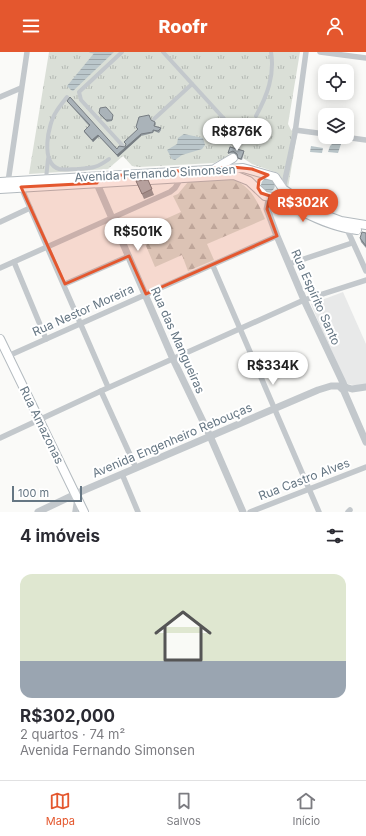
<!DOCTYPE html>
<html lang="pt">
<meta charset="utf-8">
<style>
body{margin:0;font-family:Inter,sans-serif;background:#f2f2f3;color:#2b2b33;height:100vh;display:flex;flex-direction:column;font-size:15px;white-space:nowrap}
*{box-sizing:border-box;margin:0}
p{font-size:13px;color:#7c7c81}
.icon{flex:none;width:22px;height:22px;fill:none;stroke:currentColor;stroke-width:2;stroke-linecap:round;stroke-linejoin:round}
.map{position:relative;height:460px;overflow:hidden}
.drawer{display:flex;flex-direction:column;background:#fff;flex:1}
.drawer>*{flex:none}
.controls{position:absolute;left:318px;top:12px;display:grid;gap:8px}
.controls a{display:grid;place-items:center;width:36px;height:36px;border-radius:8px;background:#fff;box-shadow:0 2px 10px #0003;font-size:20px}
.scale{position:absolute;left:12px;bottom:10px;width:70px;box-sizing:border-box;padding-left:4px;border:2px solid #657683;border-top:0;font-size:11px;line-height:14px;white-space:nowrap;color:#657683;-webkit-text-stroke:3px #fff;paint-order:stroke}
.price{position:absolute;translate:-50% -34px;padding:0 9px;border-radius:14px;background:#fff;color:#222;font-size:13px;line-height:26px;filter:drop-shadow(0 1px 2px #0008)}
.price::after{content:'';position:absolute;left:50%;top:24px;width:12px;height:9px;margin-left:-6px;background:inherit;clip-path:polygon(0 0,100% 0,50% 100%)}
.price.current{background:#e4572e;color:#fff}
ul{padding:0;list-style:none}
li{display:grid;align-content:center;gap:8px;height:212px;padding:0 20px}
li span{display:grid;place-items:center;height:124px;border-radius:12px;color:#555}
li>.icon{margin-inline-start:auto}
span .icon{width:72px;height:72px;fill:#fffc;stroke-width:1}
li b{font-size:17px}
h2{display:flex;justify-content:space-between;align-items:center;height:48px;padding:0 20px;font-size:17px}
header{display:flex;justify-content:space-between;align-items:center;height:52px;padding:0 20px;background:#e4572e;color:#fff;font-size:18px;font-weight:800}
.tab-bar{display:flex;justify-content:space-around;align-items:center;height:56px;border-top:1px solid #e1e1e2;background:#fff;font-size:11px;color:#7c7c81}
.tab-bar a{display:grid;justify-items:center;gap:2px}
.tab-bar .current{color:#e4572e}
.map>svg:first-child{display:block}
.built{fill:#e8e9e9}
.forest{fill:url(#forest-firs)}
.park{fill:url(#park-tufts)}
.water{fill:url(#water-rules)}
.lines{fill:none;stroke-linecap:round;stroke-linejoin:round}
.stream{stroke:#bbc7cb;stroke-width:1.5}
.secondary-casing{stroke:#b3babf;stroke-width:10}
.pedestrian{stroke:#c3c8cc;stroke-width:4}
.minor{stroke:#c3c8cc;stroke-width:5.5}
.tertiary{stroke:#c3c8cc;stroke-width:7}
.secondary{stroke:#fff;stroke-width:8}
.wall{fill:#929a9f}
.shaded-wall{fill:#777d82}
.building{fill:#aab3b9;stroke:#777d82}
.marked{fill:#e4572e;fill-opacity:0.2;stroke:#e4572e;stroke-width:3;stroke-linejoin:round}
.labels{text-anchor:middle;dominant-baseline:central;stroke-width:4;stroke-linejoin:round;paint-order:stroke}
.street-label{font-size:12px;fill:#657683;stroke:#fff}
</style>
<header><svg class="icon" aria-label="menu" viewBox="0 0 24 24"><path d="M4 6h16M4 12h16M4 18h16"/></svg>Roofr<svg class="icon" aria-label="person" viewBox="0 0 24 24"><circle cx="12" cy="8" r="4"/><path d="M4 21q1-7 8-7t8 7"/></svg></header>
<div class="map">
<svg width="366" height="460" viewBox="0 0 366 460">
<defs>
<pattern id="forest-firs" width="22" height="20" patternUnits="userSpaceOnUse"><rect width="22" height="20" fill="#dadfd7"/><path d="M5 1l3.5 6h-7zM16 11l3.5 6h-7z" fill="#b4b9b4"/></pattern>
<pattern id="park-tufts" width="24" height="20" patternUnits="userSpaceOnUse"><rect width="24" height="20" fill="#dadfd7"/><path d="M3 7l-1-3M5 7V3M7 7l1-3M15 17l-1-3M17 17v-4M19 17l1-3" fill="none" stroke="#b4b9b4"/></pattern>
<pattern id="water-rules" width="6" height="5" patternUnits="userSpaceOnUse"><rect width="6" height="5" fill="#bbc7cb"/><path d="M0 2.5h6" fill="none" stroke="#9ca6aa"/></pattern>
</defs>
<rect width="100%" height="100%" fill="#fafaf8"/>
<polygon class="built" points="343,240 366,292 366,332 358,334 348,332 341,325 311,252"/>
<path class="forest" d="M227 126C249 130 257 148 265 167L207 192 214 208 188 219 182 203 155 215 141 182 144 180 143 177 181 160 173 144 178 142 188 130Z"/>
<polygon class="park" points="49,0 300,0 288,72 291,78 297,82 288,136 278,121 252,112 243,106 244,101 230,96 228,104 214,111 139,115 132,114 123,104 108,117 29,122"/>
<g class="water">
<polygon points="95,0 114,0 73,39 71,38 67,34"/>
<polygon points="184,82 203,86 205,93 202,97 182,103 175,108 172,107 167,98 177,92 178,86"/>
<polygon points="333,91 341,92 338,101 328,100 330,94"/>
<polygon points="311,94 323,96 322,101 310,100"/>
<circle cx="268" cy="133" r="7"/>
</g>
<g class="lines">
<polyline class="stream" points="90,0 95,1"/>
<g class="secondary-casing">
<g id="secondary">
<polyline points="216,116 233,106"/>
<polyline points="0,130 243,116 275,125 283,137 317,160 341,169 366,173"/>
<path d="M0 137 234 123 249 129 265 144C283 145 286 151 301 159 319 168 337 176 357 178"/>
<polyline points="0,287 84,460"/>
</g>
</g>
<g class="pedestrian">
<polyline points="122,0 79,40 81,48 123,94"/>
<polyline points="163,0 227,70"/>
<path d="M67 45C63 50 59 55 56 60 48 72 40 111 59 117 64 118 72 117 77 117 92 116 97 116 109 107"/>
<path d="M256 64C267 44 275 23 271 0"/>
<polyline points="154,67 192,32"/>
<polyline points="46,127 48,107"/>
</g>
<g class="minor">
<polyline points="320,0 366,6"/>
<polyline points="0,45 21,36"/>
<polyline points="295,78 325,82"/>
<polyline points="344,85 366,88"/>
<polyline points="8,130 27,0"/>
<polyline points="21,135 108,335"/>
<polyline points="283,137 295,81 306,0"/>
<polyline points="0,170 30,156"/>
<polyline points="346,175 366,219"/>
<polyline points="14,210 46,287"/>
<polyline points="289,212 352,191"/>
<polyline points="213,214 319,460"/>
<polyline points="0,216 170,140 175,136 181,126"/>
<polyline points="65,232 129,204"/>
<polyline points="8,304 277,184"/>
<polyline points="101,339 136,416"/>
<polyline points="0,386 101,339 304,248 366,228"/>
<polyline points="122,422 138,460"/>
<polyline points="75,460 77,447"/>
<polyline points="250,460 366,415"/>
<polyline points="348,460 350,458"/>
</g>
<g class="tertiary">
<polyline points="95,127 173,307 210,384 243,460"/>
<polyline points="270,144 267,157 277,184 304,248 345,335"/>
<polyline points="345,335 352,337 366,335"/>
<polyline points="343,337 366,390"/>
<polyline points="38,460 80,440 318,338 331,334 339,334 342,337 345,335"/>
</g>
<use href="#secondary" class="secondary"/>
</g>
<g class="wall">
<polygon points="67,49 117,97 125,95 138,78 136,75 151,68 155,70 156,72 155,74 161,76 161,78 159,81 154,79 153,81 141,84 118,105 99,84 93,90 84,80 84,79 89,74 68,50"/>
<polygon points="99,61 113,64 112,69 107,70 100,63"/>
<polygon points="230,95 244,99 244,101 242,108 238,107 237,103 233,101 228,102 228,101"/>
<polygon points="148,128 154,143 144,147 136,129"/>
<polygon points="366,181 366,196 361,190 360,186"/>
</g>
<g class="shaded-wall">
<polygon points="141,82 141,84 118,105 117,103"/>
<polygon points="98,83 99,84 93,90 92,88"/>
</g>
<g class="building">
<polygon points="70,45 117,97 119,94 125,95 126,92 124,90 138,77 136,75 139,65 149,63 151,68 155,70 154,74 161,76 158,79 153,78 153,80 141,82 117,103 98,83 92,88 84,79 90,73 67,49"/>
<polygon points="106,55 113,63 112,68 106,68 99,61 100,56"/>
<polygon points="230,95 244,99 241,107 238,106 237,102 233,99 228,101"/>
<polygon points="148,128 152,137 142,142 136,129"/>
<polygon points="362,180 366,181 366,194 360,186"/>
</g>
<path class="marked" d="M232 115 252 117 268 123 259 128 258 136 261 141 270 144 267 157 277 184 146 242 129 204 65 232 21 135 97 131 94 125Z"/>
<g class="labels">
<g class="street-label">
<text transform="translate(155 121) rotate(-3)">Avenida Fernando Simonsen</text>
<text transform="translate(316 245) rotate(66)">Rua Espírito Santo</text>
<text transform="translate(83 258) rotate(-24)">Rua Nestor Moreira</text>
<text transform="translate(178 288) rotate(66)">Rua das Mangueiras</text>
<text transform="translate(42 373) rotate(64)">Rua Amazonas</text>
<text transform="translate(172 388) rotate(-23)">Avenida Engenheiro Rebouças</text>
<text transform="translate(304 427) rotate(-21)">Rua Castro Alves</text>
</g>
</g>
</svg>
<div class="controls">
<a><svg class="icon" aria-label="locate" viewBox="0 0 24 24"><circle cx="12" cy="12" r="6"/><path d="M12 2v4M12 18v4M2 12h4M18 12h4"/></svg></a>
<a><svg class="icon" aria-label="layers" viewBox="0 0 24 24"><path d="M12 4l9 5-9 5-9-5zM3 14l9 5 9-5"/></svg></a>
</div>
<div class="scale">100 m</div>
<b class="price" style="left:237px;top:100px">R$876K</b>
<b class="price current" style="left:303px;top:171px">R$302K</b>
<b class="price" style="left:138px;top:200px">R$501K</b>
<b class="price" style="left:273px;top:334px">R$334K</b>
</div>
<section class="drawer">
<h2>4 imóveis<svg class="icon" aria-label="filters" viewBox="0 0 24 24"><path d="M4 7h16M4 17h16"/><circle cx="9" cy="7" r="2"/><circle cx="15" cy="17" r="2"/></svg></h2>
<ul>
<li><span style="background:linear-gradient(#dfe7d0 70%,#9aa5b1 0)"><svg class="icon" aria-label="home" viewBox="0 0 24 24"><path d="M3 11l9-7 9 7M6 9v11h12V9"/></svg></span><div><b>R$302,000</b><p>2 quartos · 74 m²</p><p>Avenida Fernando Simonsen</p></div></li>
</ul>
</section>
<nav class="tab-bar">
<a class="current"><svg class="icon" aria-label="map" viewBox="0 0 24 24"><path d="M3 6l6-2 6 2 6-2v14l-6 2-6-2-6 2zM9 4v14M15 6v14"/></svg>Mapa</a>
<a><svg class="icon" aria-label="saved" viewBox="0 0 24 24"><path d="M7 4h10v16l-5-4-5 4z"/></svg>Salvos</a>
<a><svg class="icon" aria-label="home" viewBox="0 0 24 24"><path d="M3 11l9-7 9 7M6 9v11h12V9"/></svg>Início</a>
</nav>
